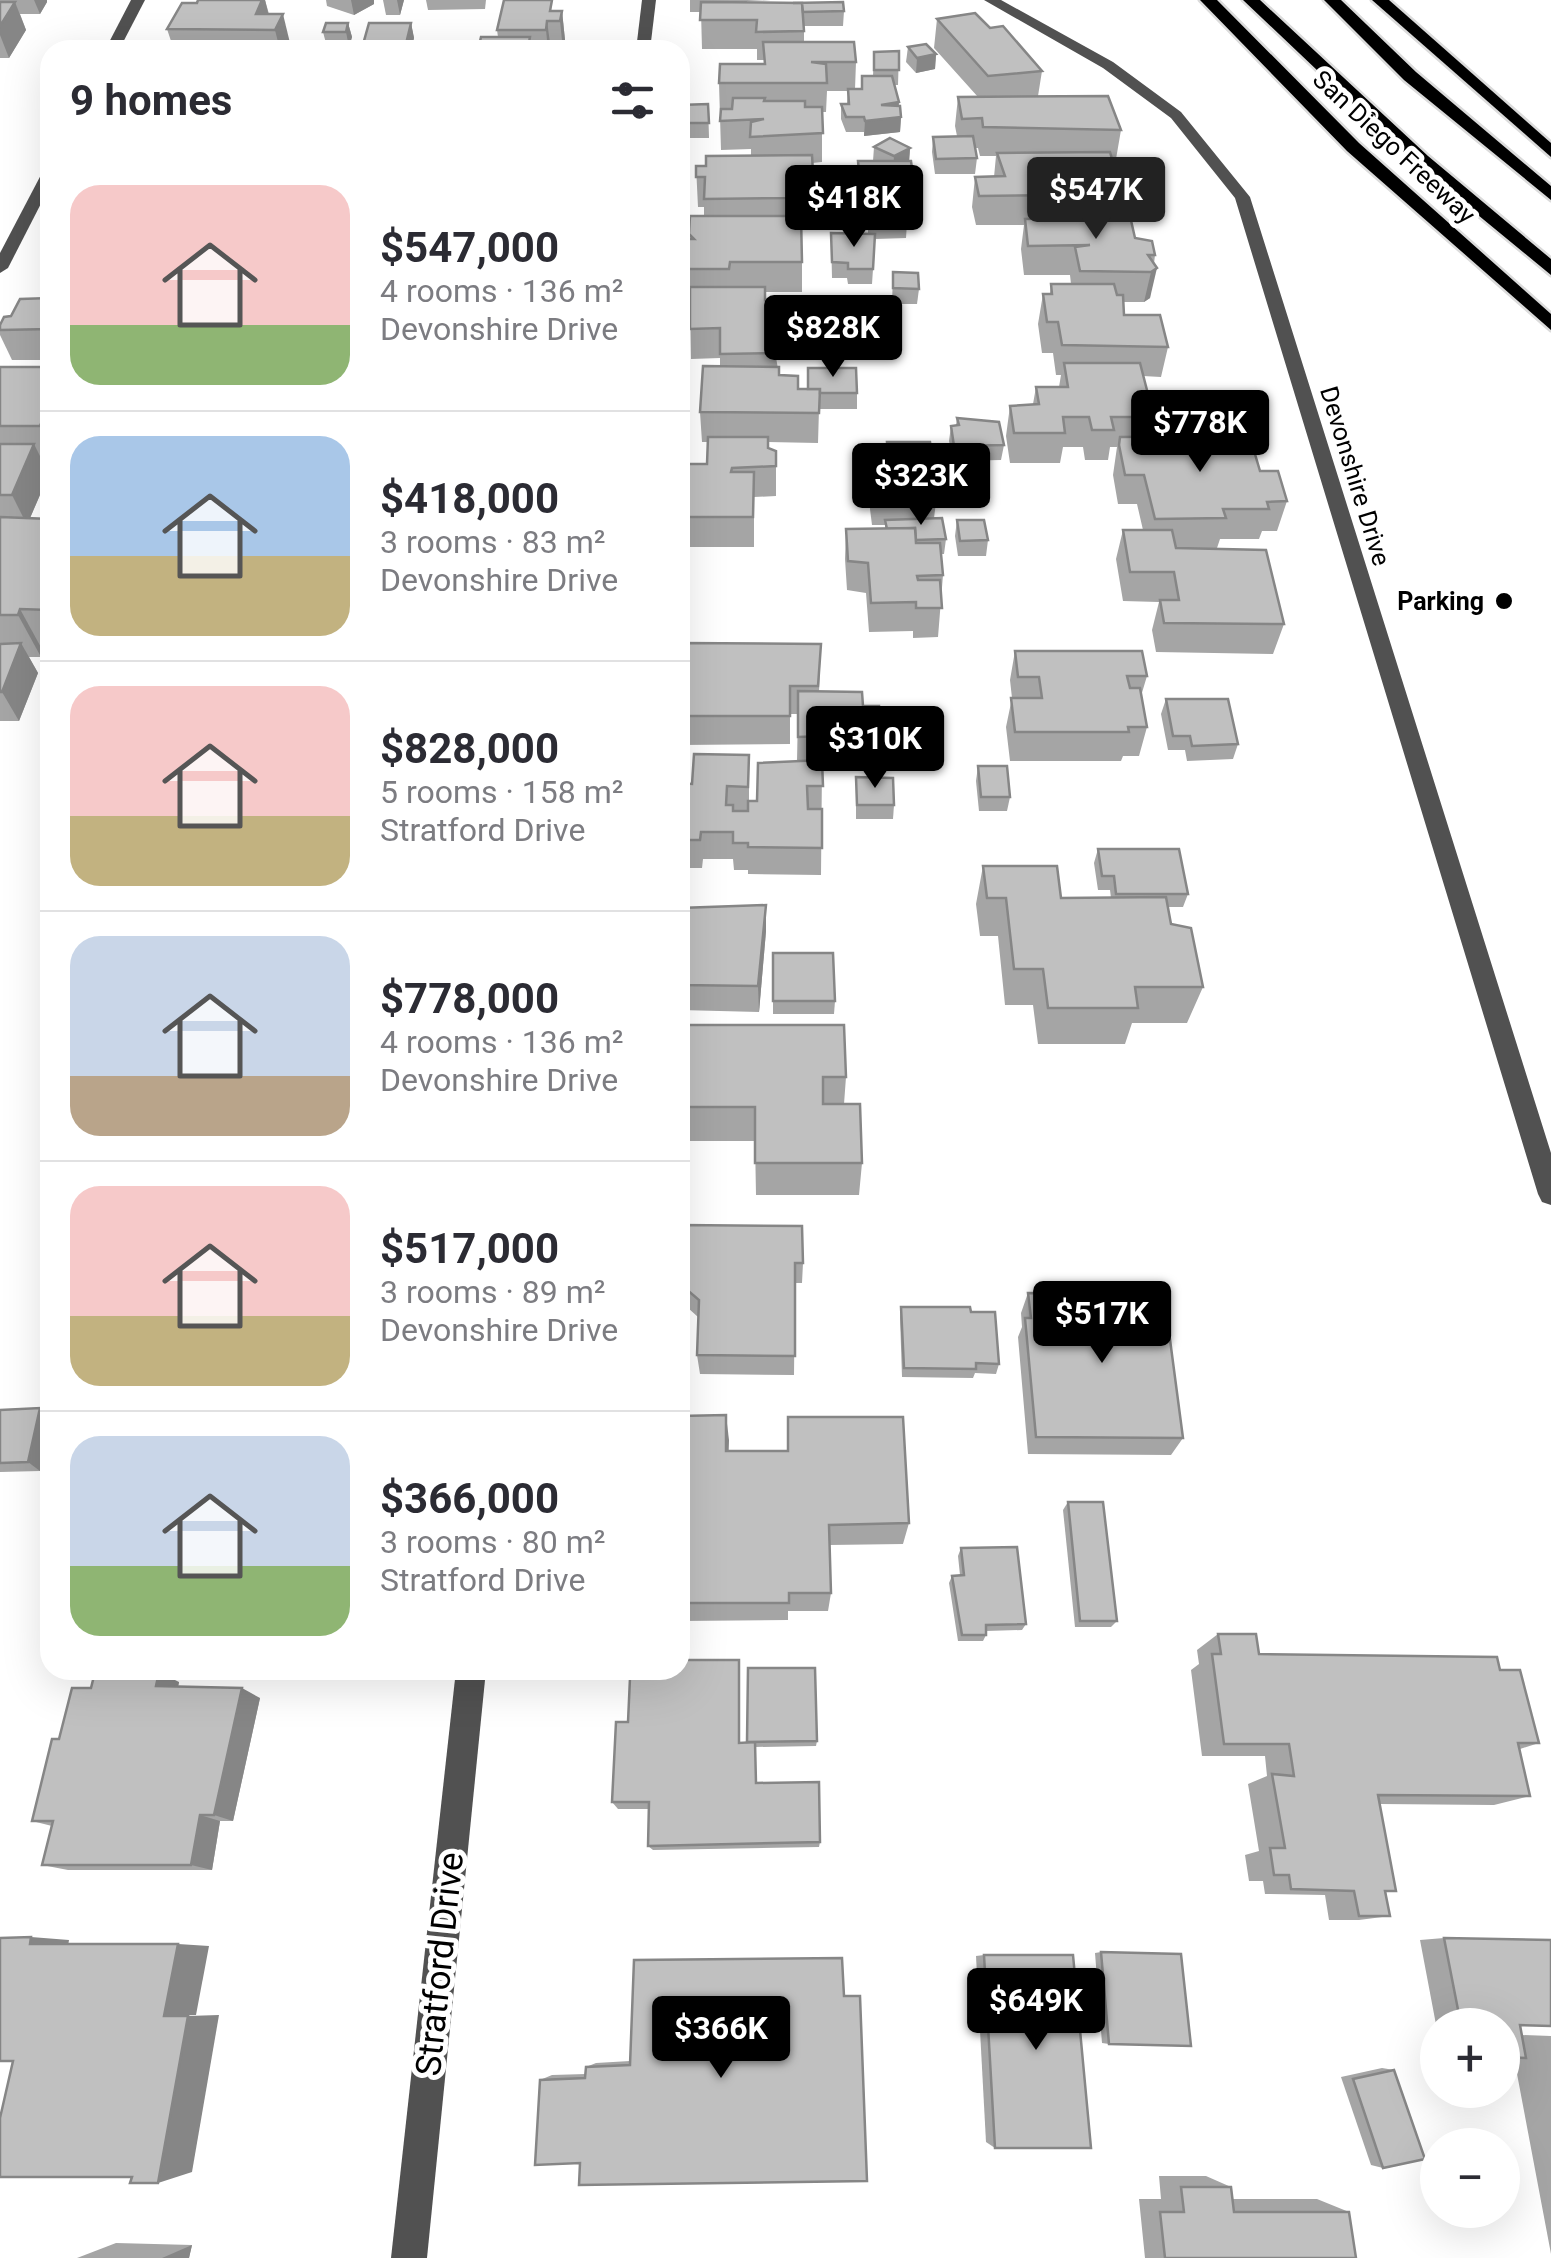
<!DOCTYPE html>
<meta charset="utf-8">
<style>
body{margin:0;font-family:Roboto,sans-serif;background:#f7f7f7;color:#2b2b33;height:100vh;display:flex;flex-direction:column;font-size:38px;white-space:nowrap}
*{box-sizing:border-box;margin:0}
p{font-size:32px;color:#7c7c81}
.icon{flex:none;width:55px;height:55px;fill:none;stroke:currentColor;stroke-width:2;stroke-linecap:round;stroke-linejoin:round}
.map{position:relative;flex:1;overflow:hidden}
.side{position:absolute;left:40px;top:40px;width:650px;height:1640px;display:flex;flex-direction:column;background:#fff;border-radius:30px;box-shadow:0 10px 40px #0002}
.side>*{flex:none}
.buttons{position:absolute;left:1420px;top:2008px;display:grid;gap:20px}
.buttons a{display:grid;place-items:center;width:100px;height:100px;border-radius:50%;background:#fff;box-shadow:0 10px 40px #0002;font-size:50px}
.price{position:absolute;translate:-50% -85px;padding:0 22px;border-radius:10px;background:#000;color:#fff;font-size:32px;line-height:65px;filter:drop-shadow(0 2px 5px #0008)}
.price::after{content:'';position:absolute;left:50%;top:60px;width:30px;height:22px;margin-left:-15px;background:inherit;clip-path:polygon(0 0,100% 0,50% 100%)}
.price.on{background:#222;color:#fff}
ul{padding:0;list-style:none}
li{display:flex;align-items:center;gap:30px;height:250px;padding:0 30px}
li+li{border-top:2px solid #e1e1e2}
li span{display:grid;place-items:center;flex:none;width:280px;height:200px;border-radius:30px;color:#555}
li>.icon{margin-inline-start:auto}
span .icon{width:120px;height:120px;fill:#fffc;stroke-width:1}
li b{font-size:42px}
h2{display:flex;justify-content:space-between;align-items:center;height:120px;padding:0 30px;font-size:42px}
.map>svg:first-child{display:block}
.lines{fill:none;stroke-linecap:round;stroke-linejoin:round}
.highway-casing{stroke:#dbdbdb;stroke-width:5}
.minor{fill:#515151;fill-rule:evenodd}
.highway{fill:#000;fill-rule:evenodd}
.wall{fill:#a5a5a5}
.shaded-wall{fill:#868686}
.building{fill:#c0c0c0;stroke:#868686;stroke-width:2.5}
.poi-dot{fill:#000;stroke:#fff;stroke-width:4}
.labels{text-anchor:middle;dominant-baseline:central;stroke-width:10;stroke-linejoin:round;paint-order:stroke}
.far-street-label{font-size:25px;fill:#000;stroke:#fff}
.far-poi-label{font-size:25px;font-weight:bold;fill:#000;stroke:#fff;text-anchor:end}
.near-street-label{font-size:35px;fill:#000;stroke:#fff}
</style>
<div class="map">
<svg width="1551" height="2258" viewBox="0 0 1551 2258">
<rect width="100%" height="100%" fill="#fff"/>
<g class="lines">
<g class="highway-casing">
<g id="highway">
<polygon points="1200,0 1217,0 1359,143 1551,314 1551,330 1347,151"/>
<polygon points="1243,0 1260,0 1428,156 1551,259 1551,275 1416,164"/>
<polygon points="1324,0 1341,0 1416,72 1551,186 1551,200 1404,80"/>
<polygon points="1372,0 1389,0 1551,143 1551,157"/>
</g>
</g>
<g class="minor">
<polygon points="131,0 145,0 119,50 105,50"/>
<polygon points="642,0 656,0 650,50 636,50"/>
<polygon points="984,0 1001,0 1113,62 1181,112 1250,197 1551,1153 1551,1205 1542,1202 1538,1194 1235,198 1171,118 1103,68"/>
<polygon points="50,167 50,186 8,268 0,273 0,253 43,171"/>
<polygon points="456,1670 486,1670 427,2258 391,2258"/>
</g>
<use href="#highway" class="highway"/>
</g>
<g class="wall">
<polygon points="0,0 47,0 47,2 40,14 20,14 26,30 9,58 0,58"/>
<polygon points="198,0 265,0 269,14 290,43 287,50 174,50 167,29"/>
<polygon points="326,0 374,0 374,4 354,15 327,6"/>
<polygon points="383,0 404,0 400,15 386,15"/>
<polygon points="426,0 486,0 485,9 428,10"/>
<polygon points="690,0 771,0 747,1 747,3 844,11 843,26 804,26 804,42 856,62 855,89 861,89 862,76 873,76 874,52 899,51 898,85 894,85 901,117 900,132 864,136 864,132 846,132 841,119 841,104 847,104 848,91 827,91 826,112 822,112 822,162 812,163 812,203 790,203 790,216 802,262 802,292 765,292 779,375 798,389 857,393 857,409 819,409 818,443 768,442 768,448 776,451 776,496 754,497 754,547 680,547 680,464 707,464 708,442 702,442 700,412 720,366 720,358 691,359 690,299 684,299 682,269 689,239 690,216 704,216 704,207 698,207 696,166 706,166 751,155 751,149 721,150 719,83 764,64 764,60 757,60 757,49 702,49 701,12 690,12"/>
<polygon points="555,11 562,11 565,40 563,50 478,50 498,37 497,30"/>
<polygon points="937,19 990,28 1042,71 1038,96 1121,130 1116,159 1112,159 1117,177 1111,206 1082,207 1069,214 1069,218 1135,238 1155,255 1150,298 1144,302 1124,302 1124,315 1168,347 1161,377 1143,376 1148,394 1175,417 1170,437 1246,444 1260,471 1287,501 1277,531 1262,531 1259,539 1220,539 1217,548 1176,548 1284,624 1273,654 1156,652 1152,630 1159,602 1123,601 1116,559 1123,530 1143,530 1137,504 1118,504 1113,475 1117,447 1110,447 1108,460 1085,460 1083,447 1063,447 1060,463 1010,463 1006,436 1010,406 1033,404 1036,387 1059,387 1061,375 1056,375 1053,353 1042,353 1038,324 1043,294 1050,294 1051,284 1071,284 1070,275 1024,275 1021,249 1024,225 976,225 972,207 975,177 994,177 996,156 980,156 978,148 975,148 977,158 975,174 935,174 932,152 933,137 957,136 955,126 958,97 978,97 934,48"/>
<polygon points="348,23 352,37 349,47 327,47 323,32"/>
<polygon points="411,23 414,38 411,50 362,50 362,48"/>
<polygon points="908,47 936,54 935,69 916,73 906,62"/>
<polygon points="708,104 709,138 680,138 680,105"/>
<polygon points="874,147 910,148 909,161 914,184 913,199 859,200 858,161 873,161"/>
<polygon points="868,210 907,223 906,238 875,239 872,284 848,284 847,278 832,278 831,233 868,234"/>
<polygon points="893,272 919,289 917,304 892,304"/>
<polygon points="50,298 50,360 12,360 0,335 0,325 11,316"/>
<polygon points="50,367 50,456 40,456 49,474 30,518 50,519 50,651 43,651 41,657 29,657 38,673 19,721 0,721 0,368"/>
<polygon points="957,418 1004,445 1001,460 953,461 949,441 951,426 956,425"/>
<polygon points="887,442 937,494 934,518 946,539 944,554 941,554 943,575 938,637 913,638 913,631 869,632 866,593 847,590 845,559 846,529 885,529 885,525 872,525 870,509 872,479 878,479 879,469 885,469"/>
<polygon points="957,520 988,540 986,556 958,556 955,536"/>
<polygon points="680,643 821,644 819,692 863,706 880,734 878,763 822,765 821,875 748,874 748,870 734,870 733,859 703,859 702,868 680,868 680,783 749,783 749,801 757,801 797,761 798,714 790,714 790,744 680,745"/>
<polygon points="1015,651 1147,676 1141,696 1147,727 1139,756 1123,756 1121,761 1010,761 1006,727 1012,698 1010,680"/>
<polygon points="1166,699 1238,744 1233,759 1187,761 1185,750 1168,750 1161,714"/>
<polygon points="978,766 1010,797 1007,811 979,811 976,781"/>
<polygon points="856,777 894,805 893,819 856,819"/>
<polygon points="1098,849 1188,894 1183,907 1168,907 1171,924 1203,987 1187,1023 1132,1023 1125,1044 1038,1044 1033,1005 1005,1005 998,936 980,936 976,904 983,866 1061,898 1111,898 1110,890 1098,890 1094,863"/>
<polygon points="766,905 766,931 759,1012 680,1010 680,908"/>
<polygon points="773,953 835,1001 834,1014 773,1014"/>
<polygon points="680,1025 846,1077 844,1104 862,1163 859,1195 756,1195 755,1141 680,1141"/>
<polygon points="680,1225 803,1263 802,1283 795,1283 794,1375 700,1374 697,1355 698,1317 688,1308 680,1308"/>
<polygon points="1028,1293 1183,1438 1171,1455 1028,1454 1018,1337 1022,1327 1021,1313"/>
<polygon points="901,1307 971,1312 999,1364 996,1374 975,1373 973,1378 902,1377 900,1317"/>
<polygon points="40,1408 50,1416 50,1426 40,1471 0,1472 0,1410"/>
<polygon points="726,1415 728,1451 909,1523 903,1544 829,1545 831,1593 828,1611 788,1611 788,1620 680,1621 680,1416"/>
<polygon points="1068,1502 1117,1621 1111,1627 1075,1627 1063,1510"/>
<polygon points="961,1548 1026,1624 1022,1630 986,1631 986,1635 983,1641 958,1641 949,1583 952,1576 960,1575 958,1556"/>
<polygon points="1218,1634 1259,1654 1500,1670 1539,1743 1520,1749 1530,1796 1494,1805 1380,1804 1396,1891 1386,1892 1390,1916 1359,1920 1329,1920 1325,1895 1265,1894 1263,1881 1249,1881 1245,1855 1259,1851 1248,1784 1267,1776 1265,1756 1202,1756 1191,1670 1199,1664 1197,1650"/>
<polygon points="739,1660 740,1743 817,1741 816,1746 755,1747 756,1783 820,1842 819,1847 653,1850 648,1846 649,1809 618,1809 612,1802 628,1722 650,1678"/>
<polygon points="179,1682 178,1687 260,1698 233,1821 220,1821 212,1870 68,1870 42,1865 52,1826 32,1821 59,1739 91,1688"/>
<polygon points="1444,1938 1520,2025 1522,2035 1551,2036 1551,2254 1514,2058 1502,2025 1438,2025 1438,2035 1420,1940"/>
<polygon points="1101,1952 1109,2044 1102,2043 1095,1953"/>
<polygon points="984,1955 995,2148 986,2142 976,1956"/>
<polygon points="842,1958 580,2163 540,2080 552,2075 586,2074 586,2067 596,2063 630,2061"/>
<polygon points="1382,2068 1394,2070 1383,2168 1371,2165 1341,2077"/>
<polygon points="1159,2176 1206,2176 1231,2187 1233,2199 1317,2199 1349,2212 1356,2258 1145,2258 1139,2199 1161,2199"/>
<polygon points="116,2243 192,2245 189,2258 77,2258"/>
</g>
<g class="shaded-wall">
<polygon points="34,0 47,0 47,2 40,14"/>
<polygon points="262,0 265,0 271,25 256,14"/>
<polygon points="351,0 374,0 374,4 354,15"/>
<polygon points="397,0 404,0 400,15"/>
<polygon points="15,2 26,30 9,58 0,35 0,26"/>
<polygon points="562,11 565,40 563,50 560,21"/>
<polygon points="283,14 290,43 287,50 280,50 275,30"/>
<polygon points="547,21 551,50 548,50 546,30"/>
<polygon points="348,23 352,37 349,47 346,32"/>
<polygon points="411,23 414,38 411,50 406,50"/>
<polygon points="936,54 935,69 916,73 917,58"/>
<polygon points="899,102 898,117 901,117 900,132 864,136 865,121 881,105"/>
<polygon points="910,148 909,163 893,172 894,156"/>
<polygon points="1087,177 1082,207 1069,214 1073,195 1071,186"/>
<polygon points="1157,268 1150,298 1144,302 1151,272"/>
<polygon points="50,402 50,447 40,426"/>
<polygon points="34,444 49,474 27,525 12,495"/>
<polygon points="20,609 43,651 41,657 18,615"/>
<polygon points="21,643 38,673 19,721 2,692"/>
<polygon points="766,905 766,931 759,1012 758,986"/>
<polygon points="40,1408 50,1416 50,1426 40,1471 28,1462"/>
<polygon points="726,1415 729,1440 728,1474 726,1451"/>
<polygon points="739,1660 740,1671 740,1751 739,1743"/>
<polygon points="159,1672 179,1682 176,1696 156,1686"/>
<polygon points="242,1688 260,1698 233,1821 214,1815"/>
<polygon points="200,1815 220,1821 212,1870 191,1865"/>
<polygon points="31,1937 69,1940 68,1946 30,1944"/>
<polygon points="178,1944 209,1946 196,2015 164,2016"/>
<polygon points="219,2015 192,2172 158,2183 188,2016"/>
<polygon points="192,2245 189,2258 162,2258"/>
</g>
<g class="building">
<polygon points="198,0 262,0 256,14 283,14 275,30 167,29 182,3 197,3"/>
<polygon points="504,0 552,0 550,11 562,11 560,21 547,21 546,30 497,30"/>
<polygon points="0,2 15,2 0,26"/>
<polygon points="701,2 802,3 804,31 756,32 757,20 700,20"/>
<polygon points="843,2 844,11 803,12 802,3 793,3"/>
<polygon points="975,13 990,28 1003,26 1042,71 988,76 937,19"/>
<polygon points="326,23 348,23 346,32 323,32"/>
<polygon points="369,23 411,23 405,48 362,48"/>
<polygon points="481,37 530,37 529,42 549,42 548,50 478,50"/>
<polygon points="763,42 854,42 856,62 811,62 826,64 827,83 719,83 720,64 765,64"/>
<polygon points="926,44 936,54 917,58 908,47"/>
<polygon points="899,51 899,70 874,70 874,52"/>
<polygon points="862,76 892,76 899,102 881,105 900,106 901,117 865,121 864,117 846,117 841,104 849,104 848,89 862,89"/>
<polygon points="1108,96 1121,130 983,127 982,118 962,119 958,97"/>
<polygon points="733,98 765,98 764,101 805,101 805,107 822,107 823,133 750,137 751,122 764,119 720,121 721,109 732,109"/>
<polygon points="708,104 709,123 680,123 680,105"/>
<polygon points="973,136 977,158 936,159 933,137"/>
<polygon points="890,138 910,148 894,156 874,147"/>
<polygon points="1110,152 1117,177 1087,177 1071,186 1073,195 979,196 975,177 1005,176 997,153"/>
<polygon points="812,155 813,173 789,173 790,198 704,199 705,177 696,177 696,166 706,166 706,156"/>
<polygon points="858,161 911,161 914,184 860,184"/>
<polygon points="868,210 905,210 907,223 870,223"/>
<polygon points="690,216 801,216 802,262 730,262 729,269 682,269 684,239 694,239 689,234"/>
<polygon points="1130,216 1135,238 1152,241 1155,255 1148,255 1157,268 1151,272 1080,271 1075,247 1090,245 1028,246 1025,219"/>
<polygon points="831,233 875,234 873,269 848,269 848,263 832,262"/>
<polygon points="893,272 918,273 919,289 893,288"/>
<polygon points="1051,284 1114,284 1117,295 1123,295 1124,315 1160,315 1168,347 1062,345 1058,322 1047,322 1043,294 1052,294"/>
<polygon points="690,287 765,287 765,300 774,299 776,353 720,354 720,328 690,329"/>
<polygon points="50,298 50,329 0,330 0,325 4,317 11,316 20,299"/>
<polygon points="1064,363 1140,363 1148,394 1169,394 1175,417 1111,417 1114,430 1092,430 1089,417 1063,417 1065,433 1014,433 1010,406 1039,404 1036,387 1068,387"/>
<polygon points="703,366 779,367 779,375 798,376 798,389 820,389 819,413 700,412"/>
<polygon points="0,367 50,367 50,402 40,426 0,426"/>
<polygon points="808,368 856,368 857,393 820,393 820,389 808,389"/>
<polygon points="957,418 999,422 1004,445 954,446 951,426 959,425"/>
<polygon points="1244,436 1246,444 1252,444 1260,471 1278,471 1287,501 1267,502 1269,509 1223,509 1226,518 1155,519 1144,475 1125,475 1119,445 1120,437"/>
<polygon points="708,437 768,437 768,448 776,451 776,466 732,468 731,472 754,472 753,517 680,517 680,464 707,464"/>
<polygon points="887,442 930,442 937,494 874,495 872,479 880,479 879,469 889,468"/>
<polygon points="0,444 34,444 12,495 0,495"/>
<polygon points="0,517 50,519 50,610 20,609 18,615 0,615"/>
<polygon points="942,518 946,539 916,540 915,528 887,529 885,520"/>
<polygon points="957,520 984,520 988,540 960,541"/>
<polygon points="915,528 916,543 940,543 943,575 917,576 918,580 940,580 942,608 916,608 916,602 871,603 868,563 848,561 846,529"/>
<polygon points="1123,530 1172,530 1176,548 1266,550 1284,624 1164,623 1160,600 1179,600 1174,572 1130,572"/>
<polygon points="21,643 2,692 0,692 0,644"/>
<polygon points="680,643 821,644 818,686 790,686 790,716 680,716"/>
<polygon points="1015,651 1142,651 1147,676 1127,676 1130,688 1140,688 1147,727 1128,727 1129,732 1015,732 1011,698 1042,698 1039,677 1018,677"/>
<polygon points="798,691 862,692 863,706 879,706 880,734 798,737"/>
<polygon points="1166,699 1228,699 1238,744 1192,746 1190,736 1173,736"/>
<polygon points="694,754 749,755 748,787 727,786 726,805 733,805 733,811 748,811 748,801 757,801 758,763 822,760 823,786 807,786 808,809 822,809 822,848 748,847 748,843 733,843 733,832 701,832 700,840 680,840 680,783 692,784"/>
<polygon points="978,766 1007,766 1010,797 981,797"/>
<polygon points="856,777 893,778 894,805 857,805"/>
<polygon points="1098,849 1179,849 1188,894 1116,894 1114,876 1102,876"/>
<polygon points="983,866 1057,866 1061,898 1166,897 1171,924 1191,928 1203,987 1135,987 1138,1008 1048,1008 1043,969 1014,969 1006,898 987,898"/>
<polygon points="766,905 758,986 680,985 680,908"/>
<polygon points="773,953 833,953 835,1001 773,1001"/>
<polygon points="680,1025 844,1025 846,1077 823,1077 823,1104 860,1104 862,1163 755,1163 755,1107 680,1107"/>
<polygon points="680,1225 802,1226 803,1263 795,1263 795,1356 697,1355 699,1300 685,1288 680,1288"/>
<polygon points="1028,1293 1164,1294 1183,1438 1036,1437 1025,1318 1031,1318"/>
<polygon points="901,1307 970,1307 971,1312 995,1312 999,1364 976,1363 976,1369 904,1368"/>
<polygon points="40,1408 28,1462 0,1463 0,1410"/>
<polygon points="726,1415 726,1451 788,1451 788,1417 903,1417 909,1523 829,1525 831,1593 789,1593 789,1603 680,1603 680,1416"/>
<polygon points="1068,1502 1103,1502 1117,1621 1080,1621"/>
<polygon points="1017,1547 1026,1624 986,1625 986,1635 962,1635 952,1576 964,1575 961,1548"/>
<polygon points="1218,1634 1256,1634 1259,1654 1497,1657 1500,1670 1520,1670 1539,1743 1518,1743 1530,1796 1378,1795 1396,1891 1385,1891 1390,1916 1359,1916 1354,1891 1291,1889 1289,1875 1274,1875 1270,1848 1285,1848 1272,1774 1294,1776 1289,1744 1224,1744 1212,1654 1221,1654"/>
<polygon points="680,1660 739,1660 739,1743 755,1742 756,1783 819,1782 820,1842 648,1846 649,1802 612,1802 616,1722 628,1722 630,1678 650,1678 650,1670 680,1670"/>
<polygon points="748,1668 815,1668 817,1741 747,1742"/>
<polygon points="95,1672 159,1672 156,1686 242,1688 214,1815 200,1815 191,1865 42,1865 53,1821 32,1821 52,1739 59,1739 72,1688 91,1688"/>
<polygon points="31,1937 30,1944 178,1944 164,2016 188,2016 158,2183 130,2183 132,2177 0,2177 0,2118 13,2061 0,2061 0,1938"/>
<polygon points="1444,1938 1551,1940 1551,2026 1520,2025 1526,2058 1502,2057 1502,2025 1461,2025"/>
<polygon points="1101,1952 1181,1954 1191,2046 1109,2044"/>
<polygon points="984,1955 1073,1955 1091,2148 995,2148"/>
<polygon points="842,1958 844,1996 860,1996 867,2181 579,2185 580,2163 535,2165 540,2080 585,2078 586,2067 630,2065 634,1960"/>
<polygon points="1394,2070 1425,2159 1383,2168 1353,2079"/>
<polygon points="1181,2187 1231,2187 1234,2212 1349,2212 1356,2258 1165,2258 1160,2212 1184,2212"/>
</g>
<circle class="poi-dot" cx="1504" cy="601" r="10"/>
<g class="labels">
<g class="far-street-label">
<text transform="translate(1394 147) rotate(43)">San Diego Freeway</text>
<text transform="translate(1355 476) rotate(73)">Devonshire Drive</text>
</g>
<g class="far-poi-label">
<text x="1484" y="601">Parking</text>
</g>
<g class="near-street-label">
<text transform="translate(440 1964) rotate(-84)">Stratford Drive</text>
</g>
</g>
</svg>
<div class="buttons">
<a>+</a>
<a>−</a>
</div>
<b class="price on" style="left:1096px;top:242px">$547K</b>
<b class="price" style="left:854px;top:250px">$418K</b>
<b class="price" style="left:833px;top:380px">$828K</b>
<b class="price" style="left:1200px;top:475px">$778K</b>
<b class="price" style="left:921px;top:528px">$323K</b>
<b class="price" style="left:875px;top:791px">$310K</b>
<b class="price" style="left:1102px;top:1366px">$517K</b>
<b class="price" style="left:1036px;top:2053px">$649K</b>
<b class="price" style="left:721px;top:2081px">$366K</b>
<section class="side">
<h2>9 homes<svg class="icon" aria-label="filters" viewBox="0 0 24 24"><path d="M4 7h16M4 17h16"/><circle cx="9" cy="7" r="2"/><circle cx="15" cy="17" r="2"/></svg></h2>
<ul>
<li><span style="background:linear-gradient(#f6c9c9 70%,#8fb573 0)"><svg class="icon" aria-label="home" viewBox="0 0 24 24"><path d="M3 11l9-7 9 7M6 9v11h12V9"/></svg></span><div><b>$547,000</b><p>4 rooms · 136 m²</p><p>Devonshire Drive</p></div></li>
<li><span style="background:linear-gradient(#a9c7e8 60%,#c2b280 0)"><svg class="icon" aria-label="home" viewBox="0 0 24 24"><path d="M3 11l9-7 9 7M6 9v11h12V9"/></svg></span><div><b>$418,000</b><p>3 rooms · 83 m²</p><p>Devonshire Drive</p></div></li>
<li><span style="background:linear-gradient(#f6c9c9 65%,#c2b280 0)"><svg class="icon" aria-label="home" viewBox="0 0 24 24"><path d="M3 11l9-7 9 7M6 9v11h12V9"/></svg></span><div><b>$828,000</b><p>5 rooms · 158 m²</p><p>Stratford Drive</p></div></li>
<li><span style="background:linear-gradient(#c9d6e8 70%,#b9a48a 0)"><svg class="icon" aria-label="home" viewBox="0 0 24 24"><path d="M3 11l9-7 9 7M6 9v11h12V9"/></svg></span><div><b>$778,000</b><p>4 rooms · 136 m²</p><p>Devonshire Drive</p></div></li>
<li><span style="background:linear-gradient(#f6c9c9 65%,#c2b280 0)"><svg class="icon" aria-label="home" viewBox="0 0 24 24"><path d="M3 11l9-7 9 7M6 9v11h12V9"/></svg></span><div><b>$517,000</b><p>3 rooms · 89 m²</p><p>Devonshire Drive</p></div></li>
<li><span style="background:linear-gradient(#c9d6e8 65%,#8fb573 0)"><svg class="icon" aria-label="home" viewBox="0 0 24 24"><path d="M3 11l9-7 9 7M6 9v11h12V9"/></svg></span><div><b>$366,000</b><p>3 rooms · 80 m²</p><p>Stratford Drive</p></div></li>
</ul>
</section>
</div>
